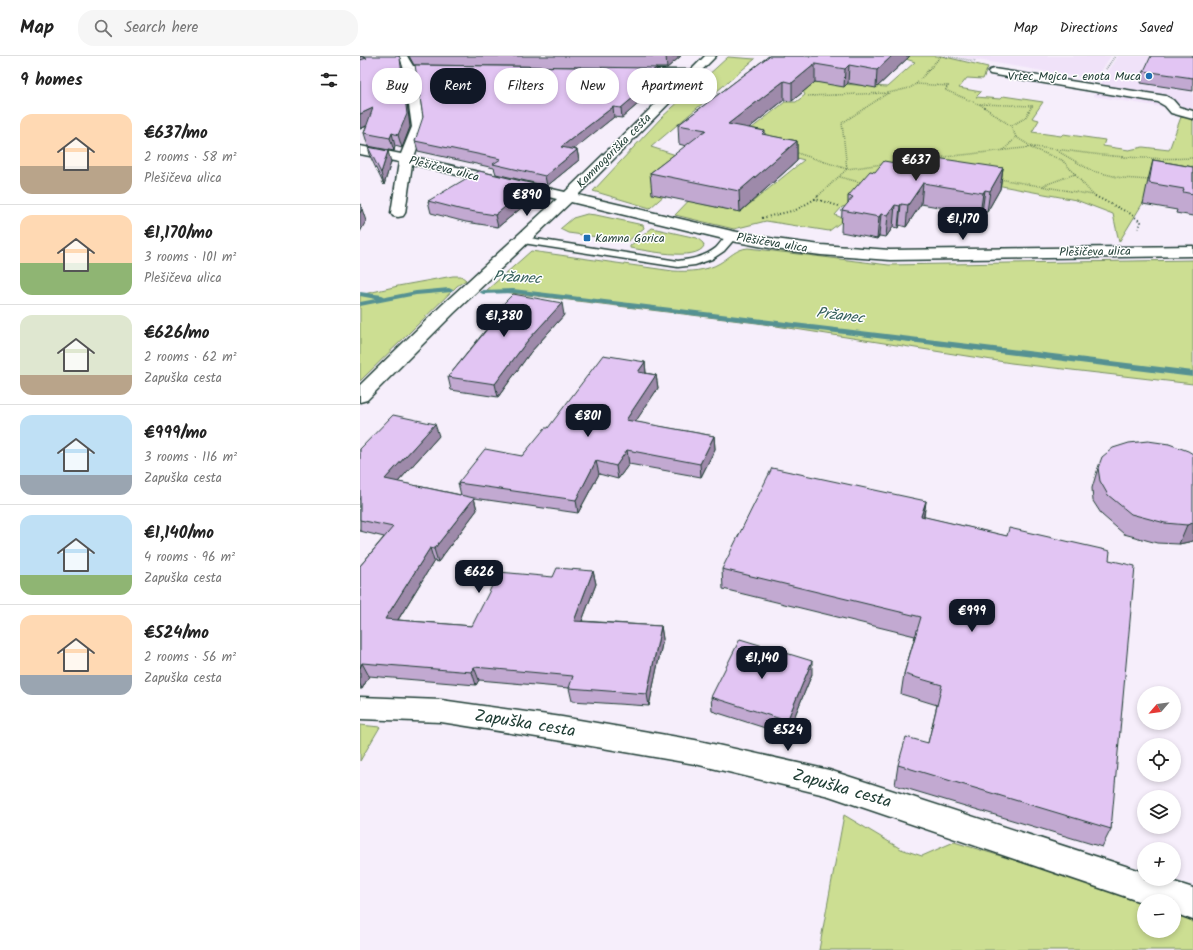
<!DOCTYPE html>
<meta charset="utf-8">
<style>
body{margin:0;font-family:Kalam,sans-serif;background:#f6f6f6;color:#222;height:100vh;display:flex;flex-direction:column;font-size:15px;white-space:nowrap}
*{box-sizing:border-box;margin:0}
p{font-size:13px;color:#767676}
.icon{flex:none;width:22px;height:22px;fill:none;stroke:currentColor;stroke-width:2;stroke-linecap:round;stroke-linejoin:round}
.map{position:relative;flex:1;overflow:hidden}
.details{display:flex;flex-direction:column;background:#fff;width:360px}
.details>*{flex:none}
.hud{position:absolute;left:12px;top:12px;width:380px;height:36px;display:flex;gap:8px}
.needle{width:26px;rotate:242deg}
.tools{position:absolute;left:777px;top:630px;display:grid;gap:8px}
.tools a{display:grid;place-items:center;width:44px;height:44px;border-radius:50%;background:#fff;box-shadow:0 2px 6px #0003;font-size:20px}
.price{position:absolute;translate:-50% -34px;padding:0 9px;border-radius:8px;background:#111827;color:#fff;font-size:13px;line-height:26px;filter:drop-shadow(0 1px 2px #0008)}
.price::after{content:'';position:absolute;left:50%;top:24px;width:12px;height:9px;margin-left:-6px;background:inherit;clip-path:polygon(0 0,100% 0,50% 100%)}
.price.current{background:#222;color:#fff}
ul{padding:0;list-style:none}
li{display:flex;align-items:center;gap:12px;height:100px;padding:0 20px}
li+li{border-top:1px solid #e0e0e0}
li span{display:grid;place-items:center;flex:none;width:112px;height:80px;border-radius:12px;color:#555}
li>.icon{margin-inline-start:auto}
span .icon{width:48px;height:48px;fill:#fffc;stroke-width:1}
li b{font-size:17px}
h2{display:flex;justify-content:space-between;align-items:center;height:48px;padding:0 20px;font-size:17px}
.chip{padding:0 14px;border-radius:16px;background:#fff;box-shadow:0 2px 6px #0003;font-size:14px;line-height:36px}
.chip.current{background:#111827;color:#fff}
header{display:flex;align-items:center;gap:24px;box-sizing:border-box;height:56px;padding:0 20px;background:#fff;border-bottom:1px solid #e0e0e0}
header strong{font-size:19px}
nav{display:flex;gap:22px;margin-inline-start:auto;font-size:14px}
.search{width:280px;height:36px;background:#f6f6f6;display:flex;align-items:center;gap:10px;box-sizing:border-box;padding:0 14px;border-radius:16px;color:#767676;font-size:15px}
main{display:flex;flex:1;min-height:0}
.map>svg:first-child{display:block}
.built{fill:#f0e2f9}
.green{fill:#ccde92;stroke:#768e63}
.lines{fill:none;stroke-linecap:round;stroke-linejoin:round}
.stream{fill:#549192;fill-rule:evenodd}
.lane-casing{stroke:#1f3d34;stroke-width:3}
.street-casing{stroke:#1f3d34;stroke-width:3}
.path-far1{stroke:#1f3d34;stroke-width:1.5;stroke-dasharray:0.5 1.5;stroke-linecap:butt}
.path{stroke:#1f3d34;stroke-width:2;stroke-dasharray:1 2.5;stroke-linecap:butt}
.lane{fill:#fff;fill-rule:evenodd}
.street{fill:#fff;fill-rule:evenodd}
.wall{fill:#c2a9d1;stroke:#1f3d34}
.shaded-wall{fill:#9e8aaa;stroke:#1f3d34}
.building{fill:#e2c5f3;stroke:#1f3d34}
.poi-dot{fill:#1f6fb2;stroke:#fff;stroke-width:1.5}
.labels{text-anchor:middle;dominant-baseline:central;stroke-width:3;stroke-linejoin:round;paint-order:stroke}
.far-poi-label{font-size:12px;fill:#1f3d34;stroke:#fff;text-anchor:end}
.far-street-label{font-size:12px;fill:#1f3d34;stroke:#fff}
.water-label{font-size:15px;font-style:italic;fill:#35605b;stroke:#fff}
.near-street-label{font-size:17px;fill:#1f3d34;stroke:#fff}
</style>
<header>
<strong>Map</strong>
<div class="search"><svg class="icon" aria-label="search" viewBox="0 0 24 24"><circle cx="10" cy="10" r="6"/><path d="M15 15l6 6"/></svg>Search here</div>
<nav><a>Map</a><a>Directions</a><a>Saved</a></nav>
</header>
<main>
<section class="details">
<h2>9 homes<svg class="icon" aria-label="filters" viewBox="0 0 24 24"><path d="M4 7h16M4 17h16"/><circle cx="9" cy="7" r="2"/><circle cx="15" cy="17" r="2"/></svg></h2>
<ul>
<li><span style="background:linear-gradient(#ffd9b3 65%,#b9a48a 0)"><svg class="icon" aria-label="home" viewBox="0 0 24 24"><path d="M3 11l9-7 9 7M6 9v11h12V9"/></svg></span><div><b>€637/mo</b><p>2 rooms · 58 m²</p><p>Plešičeva ulica</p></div></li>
<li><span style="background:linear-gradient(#ffd9b3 60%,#8fb573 0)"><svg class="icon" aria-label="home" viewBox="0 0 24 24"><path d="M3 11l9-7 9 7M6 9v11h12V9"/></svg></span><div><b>€1,170/mo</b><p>3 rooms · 101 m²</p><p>Plešičeva ulica</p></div></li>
<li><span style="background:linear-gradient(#dfe7d0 75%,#b9a48a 0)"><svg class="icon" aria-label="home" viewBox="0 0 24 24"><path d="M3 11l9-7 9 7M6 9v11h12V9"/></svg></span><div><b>€626/mo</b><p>2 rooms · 62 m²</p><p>Zapuška cesta</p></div></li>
<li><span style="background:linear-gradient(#bfe0f5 75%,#9aa5b1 0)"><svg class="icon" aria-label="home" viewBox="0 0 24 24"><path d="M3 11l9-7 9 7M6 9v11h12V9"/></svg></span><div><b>€999/mo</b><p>3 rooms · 116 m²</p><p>Zapuška cesta</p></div></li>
<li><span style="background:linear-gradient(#bfe0f5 75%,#8fb573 0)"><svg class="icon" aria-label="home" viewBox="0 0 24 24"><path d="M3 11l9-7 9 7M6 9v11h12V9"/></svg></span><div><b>€1,140/mo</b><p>4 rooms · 96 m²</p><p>Zapuška cesta</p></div></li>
<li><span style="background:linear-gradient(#ffd9b3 75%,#9aa5b1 0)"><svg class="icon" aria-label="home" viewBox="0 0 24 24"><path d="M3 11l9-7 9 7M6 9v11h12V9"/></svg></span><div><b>€524/mo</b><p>2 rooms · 56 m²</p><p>Zapuška cesta</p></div></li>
</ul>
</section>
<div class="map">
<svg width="833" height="894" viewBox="0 0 833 894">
<rect width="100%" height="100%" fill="#f6eefb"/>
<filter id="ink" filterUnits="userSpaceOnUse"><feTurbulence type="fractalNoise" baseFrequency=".025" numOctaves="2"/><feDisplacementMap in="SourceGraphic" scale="8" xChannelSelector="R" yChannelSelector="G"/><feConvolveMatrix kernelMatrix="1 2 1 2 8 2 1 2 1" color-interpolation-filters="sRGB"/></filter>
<g filter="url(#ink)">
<g class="built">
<polygon points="595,0 751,0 735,24"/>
<polygon points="758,0 833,0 833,56 733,40"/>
</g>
<g class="green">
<polygon points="549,0 581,0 628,11 623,23 607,22 599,32 621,36 616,41 640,43 643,40 683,46 672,62 679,64 672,76 701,80 703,78 745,84 743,90 769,94 783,91 809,94 821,61 833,62 833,133 792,132 759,186 753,158 716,144 626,127 482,151 475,159 485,163 469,175 406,165 374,173 315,159 339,134 342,148 380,156 444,104 418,97 377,84 425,46 436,46 445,39 443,35 453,26 527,31 555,6 546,3"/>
<polygon points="368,1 395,3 291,91 341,107 290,152 233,135 301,62"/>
<polygon points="227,158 236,159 283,169 284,172 268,185 208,177 200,173 213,162"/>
<path d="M292 172 337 182 343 187 344 190C336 206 285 194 270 192V190Z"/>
<path d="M388 192 529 209 833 204V328L651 307 397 267 127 234 171 195 313 215C328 216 347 215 360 207 370 201 376 193 388 192Z"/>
<polygon points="93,220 101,220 106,224 97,230 0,325 0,239 38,230"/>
<polygon points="0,669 20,671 0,705"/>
<polygon points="484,759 541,793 562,800 594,786 734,828 784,845 784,875 814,875 814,855 833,861 833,894 459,894"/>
</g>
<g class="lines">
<g class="stream">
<polygon points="89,232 93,234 92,236 56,239 0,250 0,246 16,243 0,240 0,236 22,239 26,241 56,235"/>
<polygon points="153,233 833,315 833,321 153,237 123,238 119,236 123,234"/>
</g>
<g class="lane-casing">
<path id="lane" d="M372 177 377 180 364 195 352 203 335 209 318 211 163 187 158 184 163 181 318 205C332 203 345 201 356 192 361 187 365 179 372 177Z"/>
</g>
<g class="street-casing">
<g id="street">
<polygon points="37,0 47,0 53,10 86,11 90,12 92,14 90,16 86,17 56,17 64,71 54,101 205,136 324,20 269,19 265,18 263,16 265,14 331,14 345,0 356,0 218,139 372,175 415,183 461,189 530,194 833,190 833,200 530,204 461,199 415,193 372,185 211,146 94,257 7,344 0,346 0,329 82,249 197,143 52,108 45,157 43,160 38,161 33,160 31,157 39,106 0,98 0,90 41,98 52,71 44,13"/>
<polygon points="634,13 806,40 813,44 819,51 833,55 833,63 811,57 805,50 798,46 630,18 628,16 630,14"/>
<polygon points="0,641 81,644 202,661 335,684 469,714 784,816 784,823 805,823 833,832 833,864 814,857 814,845 784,845 784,847 469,740 335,708 202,685 81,666 0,663"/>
</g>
</g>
<g class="path-far1">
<polyline points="583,0 616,5"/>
<polyline points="746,13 755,0"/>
<polyline points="556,28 588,30 585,34 621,49 651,70 656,81 672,91"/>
<polyline points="528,37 550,32 556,28 581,0"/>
<polyline points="620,48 672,50 665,62 651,70"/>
<polyline points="671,92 702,104 715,118 682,130"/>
<path d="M696 93C742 100 787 104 833 102"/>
<polyline points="644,94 656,81"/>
<polyline points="434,96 487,113 482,67 528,37 447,40"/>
<polyline points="575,102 673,91 694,93 732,115 762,122 790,124"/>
<polyline points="715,118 733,139"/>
<polyline points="480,121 503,127"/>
<polyline points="639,123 733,139 737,141"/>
<polyline points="457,141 487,113 523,108"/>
</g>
<g class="path">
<polyline points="458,140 455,143 479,150"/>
<polyline points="735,140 771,158 781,166 778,174"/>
<polyline points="402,162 436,154 455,143"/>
</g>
<use href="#lane" class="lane"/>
<use href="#street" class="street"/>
</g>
<g class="wall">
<polygon points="0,0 43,13 50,71 42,92 35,90 34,95 8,90 4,77 7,70 0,73"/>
<polygon points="49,0 321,0 307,12 296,12 296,16 303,26 262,62 254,61 213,93 217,94 219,104 187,130 136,118 134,112 58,95 55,85 221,11 54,9"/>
<polygon points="409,0 550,0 516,32 488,27 484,31 455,26 432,45 424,44 389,72 405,75 405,79 437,85 437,105 380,156 292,138 290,117 326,90 319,88 318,69"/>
<polygon points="833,0 833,35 781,27 784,15"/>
<polygon points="8,91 31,106 24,129 11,102"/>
<polygon points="793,104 833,111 833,160 816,157 817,154 783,148 788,124"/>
<polygon points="535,107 643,112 640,133 627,156 622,156 620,158 561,148 546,171 539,169 538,172 533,171 526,181 519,180 517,183 481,176 482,154 488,148 488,140 515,116"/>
<polygon points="174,128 176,140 138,171 106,166 71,157 68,145"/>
<polygon points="204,259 170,297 138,341 91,334 88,321 128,271 127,264"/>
<polygon points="285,306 286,317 296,319 298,332 275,366 354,380 355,393 341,421 269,408 258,423 239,418 218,457 114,442 117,454 78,506 74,505 38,564 112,570 193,521 233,515 236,528 222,565 301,570 303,583 289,650 212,645 209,632 119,624 116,629 9,620 2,633 0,633 0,510 24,481 0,475 0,393 79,380 38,426 101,439 98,427 162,400 188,372"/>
<polygon points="809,388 833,485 819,488 797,487 764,478 742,459 733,445 732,432 738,412"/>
<polygon points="566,445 564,461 749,504 751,773 742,791 535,729 538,709 568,687 577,649 541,638 544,618 555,580 363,533 362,513"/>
<polygon points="452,618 427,679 352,655 351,641"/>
</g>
<g class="shaded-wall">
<polygon points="306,0 321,0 307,12"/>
<polygon points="532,0 550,0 516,32 517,14"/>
<polygon points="40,2 43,13 50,71 42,92 38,79"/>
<polygon points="455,8 455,26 432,45 432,27"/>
<polygon points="489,9 488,27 484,31 485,13"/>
<polygon points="296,12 297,21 291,16"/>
<polygon points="302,17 303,26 262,62 261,52"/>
<polygon points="424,25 424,44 369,88 368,68"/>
<polygon points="253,51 254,61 203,102 201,91"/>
<polygon points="13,52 16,65 0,73 0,58"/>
<polygon points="32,77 35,90 34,95 30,82"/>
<polygon points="437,85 437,105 380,156 379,135"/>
<polygon points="217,94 219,104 187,130 185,120"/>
<polygon points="28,95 31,106 24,129 21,117"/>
<polygon points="643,112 640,133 627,156 630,135"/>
<polygon points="563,127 561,148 546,171 548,149"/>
<polygon points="174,128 176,140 138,171 135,159"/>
<polygon points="625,134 622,156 620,158 623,137"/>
<polygon points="541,148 539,169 538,172 540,150"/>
<polygon points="535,149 533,171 526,181 528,159"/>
<polygon points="2,153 6,165 0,176 0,157"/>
<polygon points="521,158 519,180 517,183 519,161"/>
<polygon points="202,247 204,259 170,297 138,341 135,328 168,284"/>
<polygon points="285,306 286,318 278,316"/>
<polygon points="296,319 298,332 268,377 266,364"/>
<polygon points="75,368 79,380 29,436 25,423"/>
<polygon points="354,380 355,393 341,421 340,408"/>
<polygon points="267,394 269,408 258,423 256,410"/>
<polygon points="236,405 239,418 218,457 216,444"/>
<polygon points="114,442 117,454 78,506 74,493"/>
<polygon points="566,445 563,465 561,460"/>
<polygon points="833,467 833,485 819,488 827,469"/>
<polygon points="70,492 74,505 31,575 25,563"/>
<polygon points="233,515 236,528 217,578 214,565"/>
<polygon points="301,570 303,583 289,650 287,638"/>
<polygon points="452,605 452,618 427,679 427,665"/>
<polygon points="2,607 9,620 2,633 0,628 0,612"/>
<polygon points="114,611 119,624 116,629 112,616"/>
</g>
<g class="building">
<polygon points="0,0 39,0 40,2 47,58 38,79 32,77 30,82 4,77 13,52 0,58 0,4 7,2"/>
<polygon points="409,0 532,0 517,14 489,9 485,13 455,8 432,27 424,25 368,68 405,75 402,78 437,85 379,135 290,117 346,74 318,69"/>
<polygon points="791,0 833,0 833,22 784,15"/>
<polygon points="55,9 296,12 291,16 302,17 261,52 253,51 201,91 217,94 185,120 133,108 141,103 55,85 63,61"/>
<polygon points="8,91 28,95 21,117"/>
<polygon points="543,97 643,112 630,135 625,134 623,137 563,127 548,149 541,148 540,150 535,149 528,159 521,158 519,161 482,154 493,141 488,140 510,115 515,116 524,105 535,107"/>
<polygon points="793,104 833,111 833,138 823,136 824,133 789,127"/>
<polygon points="119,115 174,128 135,159 103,154 68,145"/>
<polygon points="0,147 2,153 0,157"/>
<polygon points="153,238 202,247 168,284 135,328 88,321 133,266 127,264"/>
<polygon points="243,299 285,306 278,316 296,319 266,364 354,380 340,408 267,394 256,410 236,405 216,444 98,427 125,393 162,400 185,372 188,372"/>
<polygon points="33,359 75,368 25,423 114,442 74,493 70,492 25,563 112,570 139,516 193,521 197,512 233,515 214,565 301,570 287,638 209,632 213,620 114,611 112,616 2,607 0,612 0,510 33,471 0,464 0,393"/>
<polygon points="788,385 809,388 828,395 833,398 833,467 827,469 805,467 771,458 748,439 740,425 738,412 742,401 753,392 769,387"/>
<polygon points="412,412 566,445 561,460 647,480 649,472 750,495 749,504 775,510 751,773 538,709 546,681 568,687 582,629 544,618 561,561 362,513"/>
<polygon points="380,583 452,605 427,665 351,641"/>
</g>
</g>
<g class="poi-dot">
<circle cx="789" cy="20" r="4"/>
<rect x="223" y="178" width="8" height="8" rx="2"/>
</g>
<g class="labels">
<g class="far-poi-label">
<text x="781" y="20">Vrtec Mojca - enota Muca</text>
<text x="235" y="182" text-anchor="start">Kamna Gorica</text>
</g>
<g class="far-street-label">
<text transform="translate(254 95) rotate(-45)">Kamnogoriška cesta</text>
<text transform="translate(84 113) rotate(14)">Plešičeva ulica</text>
<text transform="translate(412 187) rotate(9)">Plešičeva ulica</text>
<text transform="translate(735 196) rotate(-1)">Plešičeva ulica</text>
</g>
<g class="water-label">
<text transform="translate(157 222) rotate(3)">Pržanec</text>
<text transform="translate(480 260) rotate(7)">Pržanec</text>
</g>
<g class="near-street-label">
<text transform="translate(165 668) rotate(9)">Zapuška cesta</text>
<text transform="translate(482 733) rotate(16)">Zapuška cesta</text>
</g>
</g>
</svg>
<div class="tools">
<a><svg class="needle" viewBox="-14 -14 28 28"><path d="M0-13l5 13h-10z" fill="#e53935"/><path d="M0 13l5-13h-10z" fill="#767676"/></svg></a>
<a><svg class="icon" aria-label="locate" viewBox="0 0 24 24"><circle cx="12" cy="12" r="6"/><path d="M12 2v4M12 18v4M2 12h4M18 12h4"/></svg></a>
<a><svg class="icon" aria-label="layers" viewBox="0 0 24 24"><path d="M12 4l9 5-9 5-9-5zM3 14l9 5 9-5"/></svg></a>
<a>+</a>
<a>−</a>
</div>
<b class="price current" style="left:556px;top:126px">€637</b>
<b class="price" style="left:167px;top:161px">€890</b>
<b class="price" style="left:603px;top:185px">€1,170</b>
<b class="price" style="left:144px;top:282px">€1,380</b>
<b class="price" style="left:228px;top:382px">€801</b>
<b class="price" style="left:119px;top:538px">€626</b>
<b class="price" style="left:612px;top:577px">€999</b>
<b class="price" style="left:402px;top:624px">€1,140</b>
<b class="price" style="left:428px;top:696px">€524</b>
<div class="hud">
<a class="chip">Buy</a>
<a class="chip current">Rent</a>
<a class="chip">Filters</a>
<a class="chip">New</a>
<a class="chip">Apartment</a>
</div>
</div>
</main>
